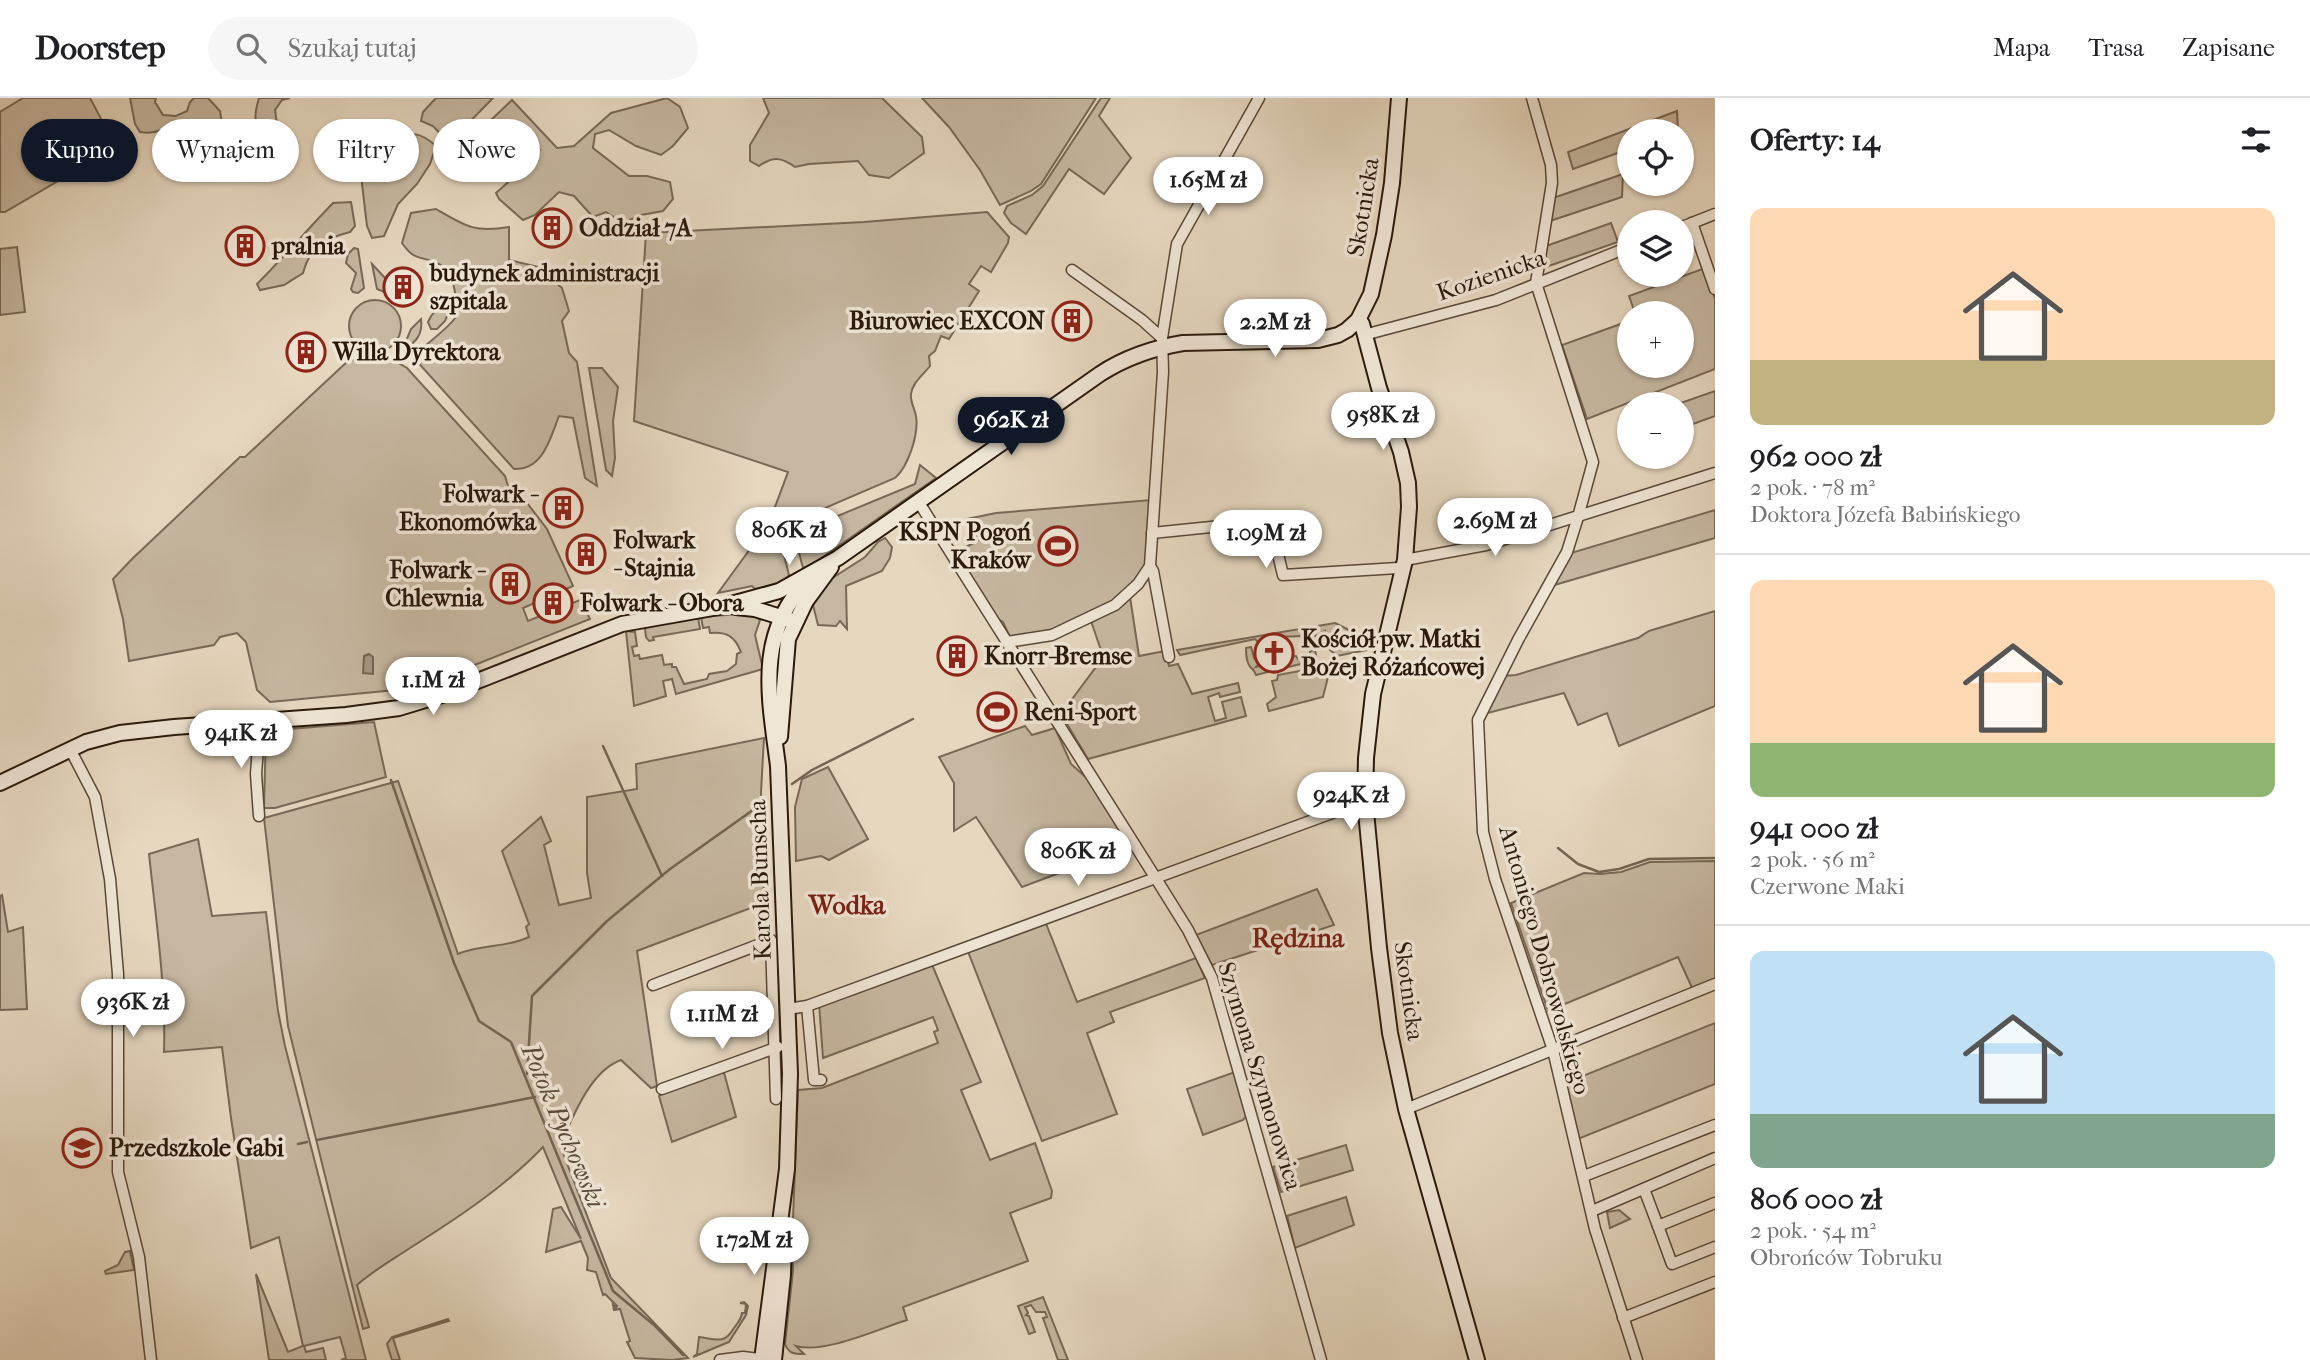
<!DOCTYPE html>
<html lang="pl">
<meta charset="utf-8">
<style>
body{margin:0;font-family:"IM FELL French Canon",serif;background:#f6f6f6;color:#202124;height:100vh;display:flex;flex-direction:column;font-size:26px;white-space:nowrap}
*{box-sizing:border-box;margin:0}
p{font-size:23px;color:#757577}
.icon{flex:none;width:38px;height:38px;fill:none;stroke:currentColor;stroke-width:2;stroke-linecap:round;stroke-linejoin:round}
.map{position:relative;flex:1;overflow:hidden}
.sheet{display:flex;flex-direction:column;background:#fff;width:595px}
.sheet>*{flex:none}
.hud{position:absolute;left:21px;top:21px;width:665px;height:63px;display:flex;gap:14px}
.controls{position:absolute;left:1617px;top:21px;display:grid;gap:14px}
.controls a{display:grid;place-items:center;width:77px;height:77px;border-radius:50%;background:#fff;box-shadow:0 2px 5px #0004;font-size:35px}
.price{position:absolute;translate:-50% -60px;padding:0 16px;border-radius:24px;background:#fff;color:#222;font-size:23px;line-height:46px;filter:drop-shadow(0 2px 4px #0008)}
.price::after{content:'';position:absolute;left:50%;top:42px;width:21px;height:16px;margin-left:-10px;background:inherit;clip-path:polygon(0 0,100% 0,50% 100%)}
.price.selected{background:#111827;color:#fff}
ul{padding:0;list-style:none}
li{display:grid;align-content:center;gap:14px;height:371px;padding:0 35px}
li+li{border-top:2px solid #e0e0e0}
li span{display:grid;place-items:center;height:217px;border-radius:14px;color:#555}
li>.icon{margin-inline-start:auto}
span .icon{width:126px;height:126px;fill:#fffc;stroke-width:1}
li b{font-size:30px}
h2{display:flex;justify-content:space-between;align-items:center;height:84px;padding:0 35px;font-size:30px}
.chip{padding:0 24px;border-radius:32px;background:#fff;box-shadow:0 2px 5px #0004;font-size:24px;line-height:63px}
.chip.selected{background:#111827;color:#fff}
header{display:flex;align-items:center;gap:42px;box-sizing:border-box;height:98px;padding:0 35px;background:#fff;border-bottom:2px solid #e0e0e0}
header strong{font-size:33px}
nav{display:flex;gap:38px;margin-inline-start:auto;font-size:24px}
.search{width:490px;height:63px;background:#f6f6f6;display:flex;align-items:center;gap:18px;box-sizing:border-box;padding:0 24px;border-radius:38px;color:#757577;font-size:26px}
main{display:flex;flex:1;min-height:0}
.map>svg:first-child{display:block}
.green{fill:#c6b7a0;stroke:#786856;stroke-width:2}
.water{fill:#a69682;stroke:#746452;stroke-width:2}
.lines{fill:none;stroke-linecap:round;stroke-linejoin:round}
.stream{stroke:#746452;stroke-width:2.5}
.street-casing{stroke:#594838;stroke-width:13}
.secondary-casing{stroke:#2a190b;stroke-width:18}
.street{stroke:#efe5d5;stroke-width:10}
.secondary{stroke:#efe5d5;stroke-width:14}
.labels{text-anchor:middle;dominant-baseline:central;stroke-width:7;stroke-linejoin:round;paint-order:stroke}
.street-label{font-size:24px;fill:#2a190b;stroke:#efe5d5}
.poi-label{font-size:24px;font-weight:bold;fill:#2a190b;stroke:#efe5d5;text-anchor:start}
.neighbourhood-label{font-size:26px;font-weight:bold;fill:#7a1f14;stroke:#efe5d5}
.water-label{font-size:26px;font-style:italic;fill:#5c4b3b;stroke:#efe5d5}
</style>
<header>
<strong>Doorstep</strong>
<div class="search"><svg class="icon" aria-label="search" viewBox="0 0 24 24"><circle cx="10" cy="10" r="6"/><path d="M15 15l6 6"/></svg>Szukaj tutaj</div>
<nav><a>Mapa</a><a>Trasa</a><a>Zapisane</a></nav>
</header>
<main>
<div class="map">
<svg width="1715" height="1262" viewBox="0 0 1715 1262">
<rect width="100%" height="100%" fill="#e6d7bf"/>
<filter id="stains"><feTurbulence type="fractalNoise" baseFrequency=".00286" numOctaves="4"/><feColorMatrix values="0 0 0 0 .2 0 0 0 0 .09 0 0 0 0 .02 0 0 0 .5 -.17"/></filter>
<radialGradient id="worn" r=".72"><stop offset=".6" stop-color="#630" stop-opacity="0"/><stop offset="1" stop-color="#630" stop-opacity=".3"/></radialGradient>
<g class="green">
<polygon points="23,0 90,0 116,49 5,114 0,114 0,14"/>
<path d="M130 0H156L155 4 163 17 176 18 187 13 190 4 194 0H208L220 13 222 26 206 39 190 40C165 19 164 39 140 34L135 26Z"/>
<path d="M259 0H290L282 2 275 12 278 34 269 42C253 29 253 20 259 0Z"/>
<polygon points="436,0 493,0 449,45 433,28 421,23 423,14"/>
<polygon points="667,0 680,9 688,30 673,48 661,57 636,48 609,32 595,36 593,50 629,78 647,78 670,84 673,101 663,113 641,117 623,125 606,114 593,119 574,98 559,94 535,117 523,122 499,101 496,95 537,58 540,52 532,43 526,41 519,46 511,46 491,22 512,2 557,50 574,48 611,15"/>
<path d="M763 0H882L922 39 924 55 889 80 869 77 858 63 809 66 795 69C781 59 773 58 759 68L750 63V47L769 15Z"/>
<polygon points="922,0 1096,0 1041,86 1031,93 1000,107 980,72 949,29"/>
<polygon points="1101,0 1110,0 1099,18 1131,60 1104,96 1069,71 1026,136 1011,125 1004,115 1007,108 1032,97 1043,88"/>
<polygon points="1677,13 1678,33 1629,33 1629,51 1573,71 1568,54"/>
<path d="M381 36 389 41C412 35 418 32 436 48L430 66 417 86 398 106 384 138 372 140 367 128 358 52 362 40Z"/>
<polygon points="1623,76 1622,99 1550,123 1553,100"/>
<path d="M351 104 355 128 350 134C324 141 311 147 303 175L284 187 260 192 257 186C283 160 307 132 333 105Z"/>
<path d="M436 111C465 128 474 135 509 129V162L538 169 562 190 569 213 562 223 569 255 577 264 597 388 585 380 573 320 559 318C550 341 543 372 514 371L413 259C427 244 444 235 457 218 456 199 456 172 435 164 417 158 413 161 402 145L411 115Z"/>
<path d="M987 114 1009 139 1008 145 991 174 981 168 969 186 979 193 949 241 941 238 935 253 929 258 930 268C923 277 912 285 911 296 910 304 915 311 916 318 919 336 908 369 895 380L783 428 779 437 789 477C781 488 767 488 755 491L752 488 718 495 769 425 788 374 634 323 646 135 864 124Z"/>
<polygon points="1611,125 1618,144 1543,170 1546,148"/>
<polygon points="17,149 25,214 0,217 0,151"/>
<polygon points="354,150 358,151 364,190 358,195 353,194 351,191 356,175 346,165 348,156"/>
<polygon points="372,166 401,197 399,200 377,191"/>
<polygon points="1705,170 1715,201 1715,271 1587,321 1562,247 1629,223 1629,268 1682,268 1682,215 1635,215 1629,198"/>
<circle cx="375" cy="228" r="26"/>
<path d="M445 208 449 214 445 223 437 231H431L428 224C431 217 437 209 445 208Z"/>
<path d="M421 221C423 234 417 246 403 250L411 231Z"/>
<polygon points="349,262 395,263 407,270 505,378 508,388 524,401 547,431 573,488 523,510 528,523 580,502 590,521 417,590 270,604 257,592 246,544 237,535 220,539 214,547 129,563 123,521 113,481 132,461 240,359 245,359"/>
<polygon points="589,270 602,270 618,289 613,323 615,360 612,378 606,372"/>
<polygon points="1715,293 1715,318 1682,330 1682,306 1678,306"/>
<polygon points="920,367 936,380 810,468 803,470 794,436 915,386"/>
<path d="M1151 402 1145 470 1133 486 1113 505 1053 533 1010 539 1003 524C986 517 967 471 957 454L979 442 967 421 996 415Z"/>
<polygon points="1715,412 1715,440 1551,488 1571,455"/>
<polygon points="885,440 892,449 890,460 882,473 846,488 847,531 840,523 836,528 818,527 813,507 831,481 865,459 878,444"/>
<polygon points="1130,499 1139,558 1165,553 1169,568 1178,566 1192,596 1238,585 1240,594 1220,599 1219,595 1208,599 1215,623 1226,620 1222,604 1241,599 1246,618 1088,661 1061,616 1099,565 1105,564 1091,523"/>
<polygon points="1715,513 1715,608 1619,648 1607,615 1578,627 1564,595 1484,616 1503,578 1516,577 1638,540 1649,533"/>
<path d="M739 516 755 518 760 522 755 537 763 571 676 596 672 581 663 583 666 598 634 608 626 533 635 534 637 548 632 549 634 558 639 557 640 561 662 557 664 567 672 566V569H676L684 586 707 581 709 576 727 573 736 566 737 556 741 554C735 539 727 533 710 535L709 529 703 530 701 519Z"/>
<polygon points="698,519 700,531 653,539 654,542 649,543 646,539 645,531 647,528"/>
<polygon points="1335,525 1349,532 1380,541 1376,550 1337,558 1330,552 1328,543 1321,537 1325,535 1325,533 1308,542 1307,538 1273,539 1272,545 1265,542 1261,547 1255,541 1180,557 1177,552"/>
<path d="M1251 549 1254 560 1256 562 1258 567 1256 569 1264 567 1265 565 1268 567H1273L1276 560 1296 558 1298 561 1310 559V553L1315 552 1317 562 1256 577C1254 571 1252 572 1249 567 1246 562 1246 555 1246 550Z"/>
<polygon points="1331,567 1323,599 1269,613 1267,606 1276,599 1272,583 1277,582 1278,577"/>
<polygon points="374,624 386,679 275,710 264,710 266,633"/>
<polygon points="1025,628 1032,637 1055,630 1071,666 1090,683 1131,748 1022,789 976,719 954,733 954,685 939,659"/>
<path d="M764 640 761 694 764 805 637 853 657 988 651 990 621 962C590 973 573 1019 560 1047L611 1180 688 1260 672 1262 635 1260 627 1244 630 1243 620 1211 614 1212 613 1207 616 1210 617 1208 605 1196 603 1197 596 1174 587 1172 588 1160 581 1143 546 1154 553 1111 561 1109 581 1141 543 1049C506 1088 456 1121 410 1150 392 1162 374 1172 357 1187L369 1229 363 1231 288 928 264 720 398 683 458 856C482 846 506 850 529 839L526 829 529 826 502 753 541 719 551 743 544 747 559 807 591 800 587 775V699L637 691 636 666Z"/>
<polygon points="828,669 868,741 829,762 821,758 796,763 795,709 802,681"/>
<path d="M198 741 212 818 266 814 278 913 285 948 366 1262H341L346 1260 340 1239 304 1248 306 1254 323 1250 326 1262H269L256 1176 288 1254 303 1248 279 1139 251 1150 231 1020 222 949 164 954C166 888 156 822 149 756Z"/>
<polygon points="1715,763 1715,883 1693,892 1678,859 1548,913 1511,805 1584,775 1600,776 1621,774 1650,764"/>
<polygon points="1317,791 1334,827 1212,867 1196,837"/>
<polygon points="2,797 8,834 23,829 27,911 0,912 0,798"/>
<polygon points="1045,823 1077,904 1196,860 1205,880 1110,914 1114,924 1087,935 1117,1016 1042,1043 967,851"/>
<path d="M931 864 981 984 961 992 990 1062 1035 1045 1052 1093 1051 1100 1010 1115 1028 1163 903 1209 907 1222C878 1231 825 1256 796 1248L804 1256C794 1256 789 1256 785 1246L793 1173 792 1147 798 992 822 990 938 945 934 934 938 932 933 919 823 960 819 905Z"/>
<polygon points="1715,925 1715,986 1578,1041 1565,985"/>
<polygon points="723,971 736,1019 672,1044 659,998 669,991"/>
<polygon points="1235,974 1247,1017 1243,1022 1203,1037 1187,991"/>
<polygon points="1346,1047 1353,1072 1281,1094 1273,1069"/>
<polygon points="1346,1099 1354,1127 1295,1150 1287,1118"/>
<polygon points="1619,1112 1630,1121 1610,1130 1607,1114"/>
<polygon points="130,1153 134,1172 106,1176 105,1173 118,1167 125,1154"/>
<polygon points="1043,1199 1068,1262 1058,1262 1043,1220 1047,1219 1045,1214 1036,1214 1031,1207 1025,1209 1028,1215 1026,1217 1029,1218 1035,1234 1029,1236 1018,1208"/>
<path d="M744 1204 748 1208 746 1217 729 1244 693 1259 697 1256 699 1239C716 1241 724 1247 734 1230 738 1224 741 1222 742 1215H745L746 1206 740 1205Z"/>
<polygon points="448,1221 449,1223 393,1240 400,1262 392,1262 387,1246 392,1239"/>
</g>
<polygon class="water" points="369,556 373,559 373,576 363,575 364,558"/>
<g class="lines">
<g class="stream">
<polyline points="603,648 662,778"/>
<polyline points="391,682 454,865 479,923 511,944 613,1193 654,1227 683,1257"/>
<polyline points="792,686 812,672 913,621"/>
<polyline points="1558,750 1578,766 1599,774 1619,771 1649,761 1715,760"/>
<polyline points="527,976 532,898 607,823 670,771 767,702"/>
<polyline points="317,1042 535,999"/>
<polyline points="298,1046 307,1044"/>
</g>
<g class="street-casing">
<g id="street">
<polyline points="1532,0 1551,67 1552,85 1536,185 1593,364 1578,419 1567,454 1518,542 1478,622 1483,734 1495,781 1553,952 1595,1131 1637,1262"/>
<polyline points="1692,125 1715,191"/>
<polyline points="1682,129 1715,116"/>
<polyline points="1072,172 1142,222 1162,240"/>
<polyline points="1364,237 1496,202 1629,149"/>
<polyline points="918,403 1155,779 1188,832 1212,880 1321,1262"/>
<polyline points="1152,435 1270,423 1283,477 1398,470 1402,474"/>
<polyline points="1405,462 1486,447 1715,375"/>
<polyline points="1150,468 1153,473 1169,559"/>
<polyline points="1007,544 1052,537 1115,507 1138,486 1150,468 1163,274 1162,240 1177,146 1259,0"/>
<polyline points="70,651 95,699 110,781 118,876 118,1074 139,1159 151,1262"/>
<polyline points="259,718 256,676 260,623"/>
<polyline points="653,887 771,842 776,1001"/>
<polyline points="807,908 814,982 821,982"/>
<polyline points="788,911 807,908 1365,703"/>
<polyline points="662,991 778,949"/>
<polyline points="1406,1011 1715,886"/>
<polyline points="1584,1078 1715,1027"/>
<polyline points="1644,1091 1658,1128 1715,1105"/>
<polyline points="1592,1113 1715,1060"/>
<polyline points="1658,1128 1672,1166 1715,1149"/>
<polyline points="1623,1220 1715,1184"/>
<polyline points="720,1262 743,1259 767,1262"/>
</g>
</g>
<g class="secondary-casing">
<g id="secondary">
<polyline points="1358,222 1362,226 1379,290 1401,354 1408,385 1409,409 1405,462 1373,596 1366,660 1365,703 1379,850 1390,935 1406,1011 1477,1262"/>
<polyline points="736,509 755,511 787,521"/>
<polyline points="780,639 788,541 806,503 831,469"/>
<path d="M0 685 86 644 120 635 174 629 346 617 399 610 442 597 622 526 724 508 779 493 838 460 1100 276C1126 259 1153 250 1183 245L1318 242 1338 237 1347 232 1358 222 1371 196 1384 137 1392 85 1399 0"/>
<path d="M762 1262 787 1071 790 976 778 668C769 598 755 537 808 481"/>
<polyline points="774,1262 783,1177 784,1140"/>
</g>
</g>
<use href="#street" class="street"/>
<use href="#secondary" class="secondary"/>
</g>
<defs>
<g id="building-ring" transform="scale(2.0125)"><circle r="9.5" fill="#efe5d5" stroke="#8f2418" stroke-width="1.5"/><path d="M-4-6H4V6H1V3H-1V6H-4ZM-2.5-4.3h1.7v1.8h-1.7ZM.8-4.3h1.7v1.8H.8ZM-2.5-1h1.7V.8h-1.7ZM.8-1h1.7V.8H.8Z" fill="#8f2418"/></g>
<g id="stadium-ring" transform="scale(2.0125)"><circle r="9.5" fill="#efe5d5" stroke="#8f2418" stroke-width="1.5"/><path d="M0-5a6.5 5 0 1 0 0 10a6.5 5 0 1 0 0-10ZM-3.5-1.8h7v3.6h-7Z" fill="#8f2418"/></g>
<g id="church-ring" transform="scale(2.0125)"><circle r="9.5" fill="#efe5d5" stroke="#8f2418" stroke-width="1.5"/><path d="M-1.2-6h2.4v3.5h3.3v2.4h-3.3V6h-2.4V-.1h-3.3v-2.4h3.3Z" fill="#8f2418"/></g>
<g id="school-ring" transform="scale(2.0125)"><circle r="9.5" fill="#efe5d5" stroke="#8f2418" stroke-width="1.5"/><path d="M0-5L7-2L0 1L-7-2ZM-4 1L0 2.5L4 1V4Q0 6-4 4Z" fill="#8f2418"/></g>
</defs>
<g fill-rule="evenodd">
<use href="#building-ring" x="552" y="130"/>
<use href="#building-ring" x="245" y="148"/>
<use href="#building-ring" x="403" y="189"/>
<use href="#building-ring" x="1072" y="223"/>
<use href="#building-ring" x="306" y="254"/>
<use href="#building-ring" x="563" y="410"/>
<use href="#stadium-ring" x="1058" y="448"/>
<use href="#building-ring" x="586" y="456"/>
<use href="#building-ring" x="510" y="486"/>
<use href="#building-ring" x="553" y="505"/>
<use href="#church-ring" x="1274" y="555"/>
<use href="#building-ring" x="957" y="558"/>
<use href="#stadium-ring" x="997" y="614"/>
<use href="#school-ring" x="82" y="1050"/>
</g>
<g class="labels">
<g class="street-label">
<text transform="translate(1363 109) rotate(-81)">Skotnicka</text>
<text transform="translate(1491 177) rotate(-19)">Kozienicka</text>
<text transform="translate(760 782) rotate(-92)">Karola Bunscha</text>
<text transform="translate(1545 862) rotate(74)">Antoniego Dobrowolskiego</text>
<text transform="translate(1409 893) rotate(82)">Skotnicka</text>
<text transform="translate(1260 978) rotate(73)">Szymona Szymonowica</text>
</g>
<g class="poi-label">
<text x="579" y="130">Oddział 7A</text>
<text x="272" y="148">pralnia</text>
<text x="430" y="175">budynek administracji<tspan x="430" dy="28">szpitala</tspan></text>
<text x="1045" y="223" text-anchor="end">Biurowiec EXCON</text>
<text x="333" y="254">Willa Dyrektora</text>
<text x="536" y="396" text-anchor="end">Folwark -<tspan x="536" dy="28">Ekonomówka</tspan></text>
<text x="1031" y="434" text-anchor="end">KSPN Pogoń<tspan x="1031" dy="28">Kraków</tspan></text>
<text x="613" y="442">Folwark<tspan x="613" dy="28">- Stajnia</tspan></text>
<text x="483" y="472" text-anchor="end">Folwark -<tspan x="483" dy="28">Chlewnia</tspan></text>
<text x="580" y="505">Folwark - Obora</text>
<text x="1301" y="541">Kościół pw. Matki<tspan x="1301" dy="28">Bożej Różańcowej</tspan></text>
<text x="984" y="558">Knorr-Bremse</text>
<text x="1024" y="614">Reni-Sport</text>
<text x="109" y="1050">Przedszkole Gabi</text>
</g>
<g class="neighbourhood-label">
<text x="847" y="807">Wodka</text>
<text x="1298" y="840">Rędzina</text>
</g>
<g class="water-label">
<text transform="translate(563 1028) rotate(67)">Potok Pychowski</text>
</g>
</g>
<rect width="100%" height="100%" filter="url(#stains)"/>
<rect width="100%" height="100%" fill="url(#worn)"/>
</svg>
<div class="controls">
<a><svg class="icon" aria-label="locate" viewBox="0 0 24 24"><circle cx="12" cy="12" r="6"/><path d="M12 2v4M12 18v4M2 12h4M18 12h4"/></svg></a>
<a><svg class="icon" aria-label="layers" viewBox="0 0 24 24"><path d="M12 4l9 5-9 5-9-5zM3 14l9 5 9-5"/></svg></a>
<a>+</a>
<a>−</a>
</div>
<b class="price" style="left:1208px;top:119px">1.65M zł</b>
<b class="price" style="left:1275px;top:261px">2.2M zł</b>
<b class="price" style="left:1383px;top:354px">958K zł</b>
<b class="price selected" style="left:1011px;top:359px">962K zł</b>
<b class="price" style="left:1495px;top:460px">2.69M zł</b>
<b class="price" style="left:789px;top:469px">806K zł</b>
<b class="price" style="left:1266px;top:472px">1.09M zł</b>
<b class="price" style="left:433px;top:619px">1.1M zł</b>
<b class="price" style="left:241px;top:672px">941K zł</b>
<b class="price" style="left:1351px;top:734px">924K zł</b>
<b class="price" style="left:1078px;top:790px">806K zł</b>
<b class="price" style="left:133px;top:941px">936K zł</b>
<b class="price" style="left:722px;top:953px">1.11M zł</b>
<b class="price" style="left:754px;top:1179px">1.72M zł</b>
<div class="hud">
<a class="chip selected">Kupno</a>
<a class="chip">Wynajem</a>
<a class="chip">Filtry</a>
<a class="chip">Nowe</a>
</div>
</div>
<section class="sheet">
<h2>Oferty: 14<svg class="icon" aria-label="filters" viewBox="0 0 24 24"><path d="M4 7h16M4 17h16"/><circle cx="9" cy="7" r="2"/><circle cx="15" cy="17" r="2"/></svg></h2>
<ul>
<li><span style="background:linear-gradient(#ffd9b3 70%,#c2b280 0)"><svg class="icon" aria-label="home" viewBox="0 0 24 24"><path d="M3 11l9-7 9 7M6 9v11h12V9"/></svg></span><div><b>962 000 zł</b><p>2 pok. · 78 m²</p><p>Doktora Józefa Babińskiego</p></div></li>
<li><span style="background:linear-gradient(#ffd9b3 75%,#8fb573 0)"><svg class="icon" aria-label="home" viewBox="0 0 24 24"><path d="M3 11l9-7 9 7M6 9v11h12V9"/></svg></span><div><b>941 000 zł</b><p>2 pok. · 56 m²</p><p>Czerwone Maki</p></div></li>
<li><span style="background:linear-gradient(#bfe0f5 75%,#7fa58c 0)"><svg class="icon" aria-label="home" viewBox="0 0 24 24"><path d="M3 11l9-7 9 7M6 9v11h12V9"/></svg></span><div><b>806 000 zł</b><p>2 pok. · 54 m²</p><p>Obrońców Tobruku</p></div></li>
</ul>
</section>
</main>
